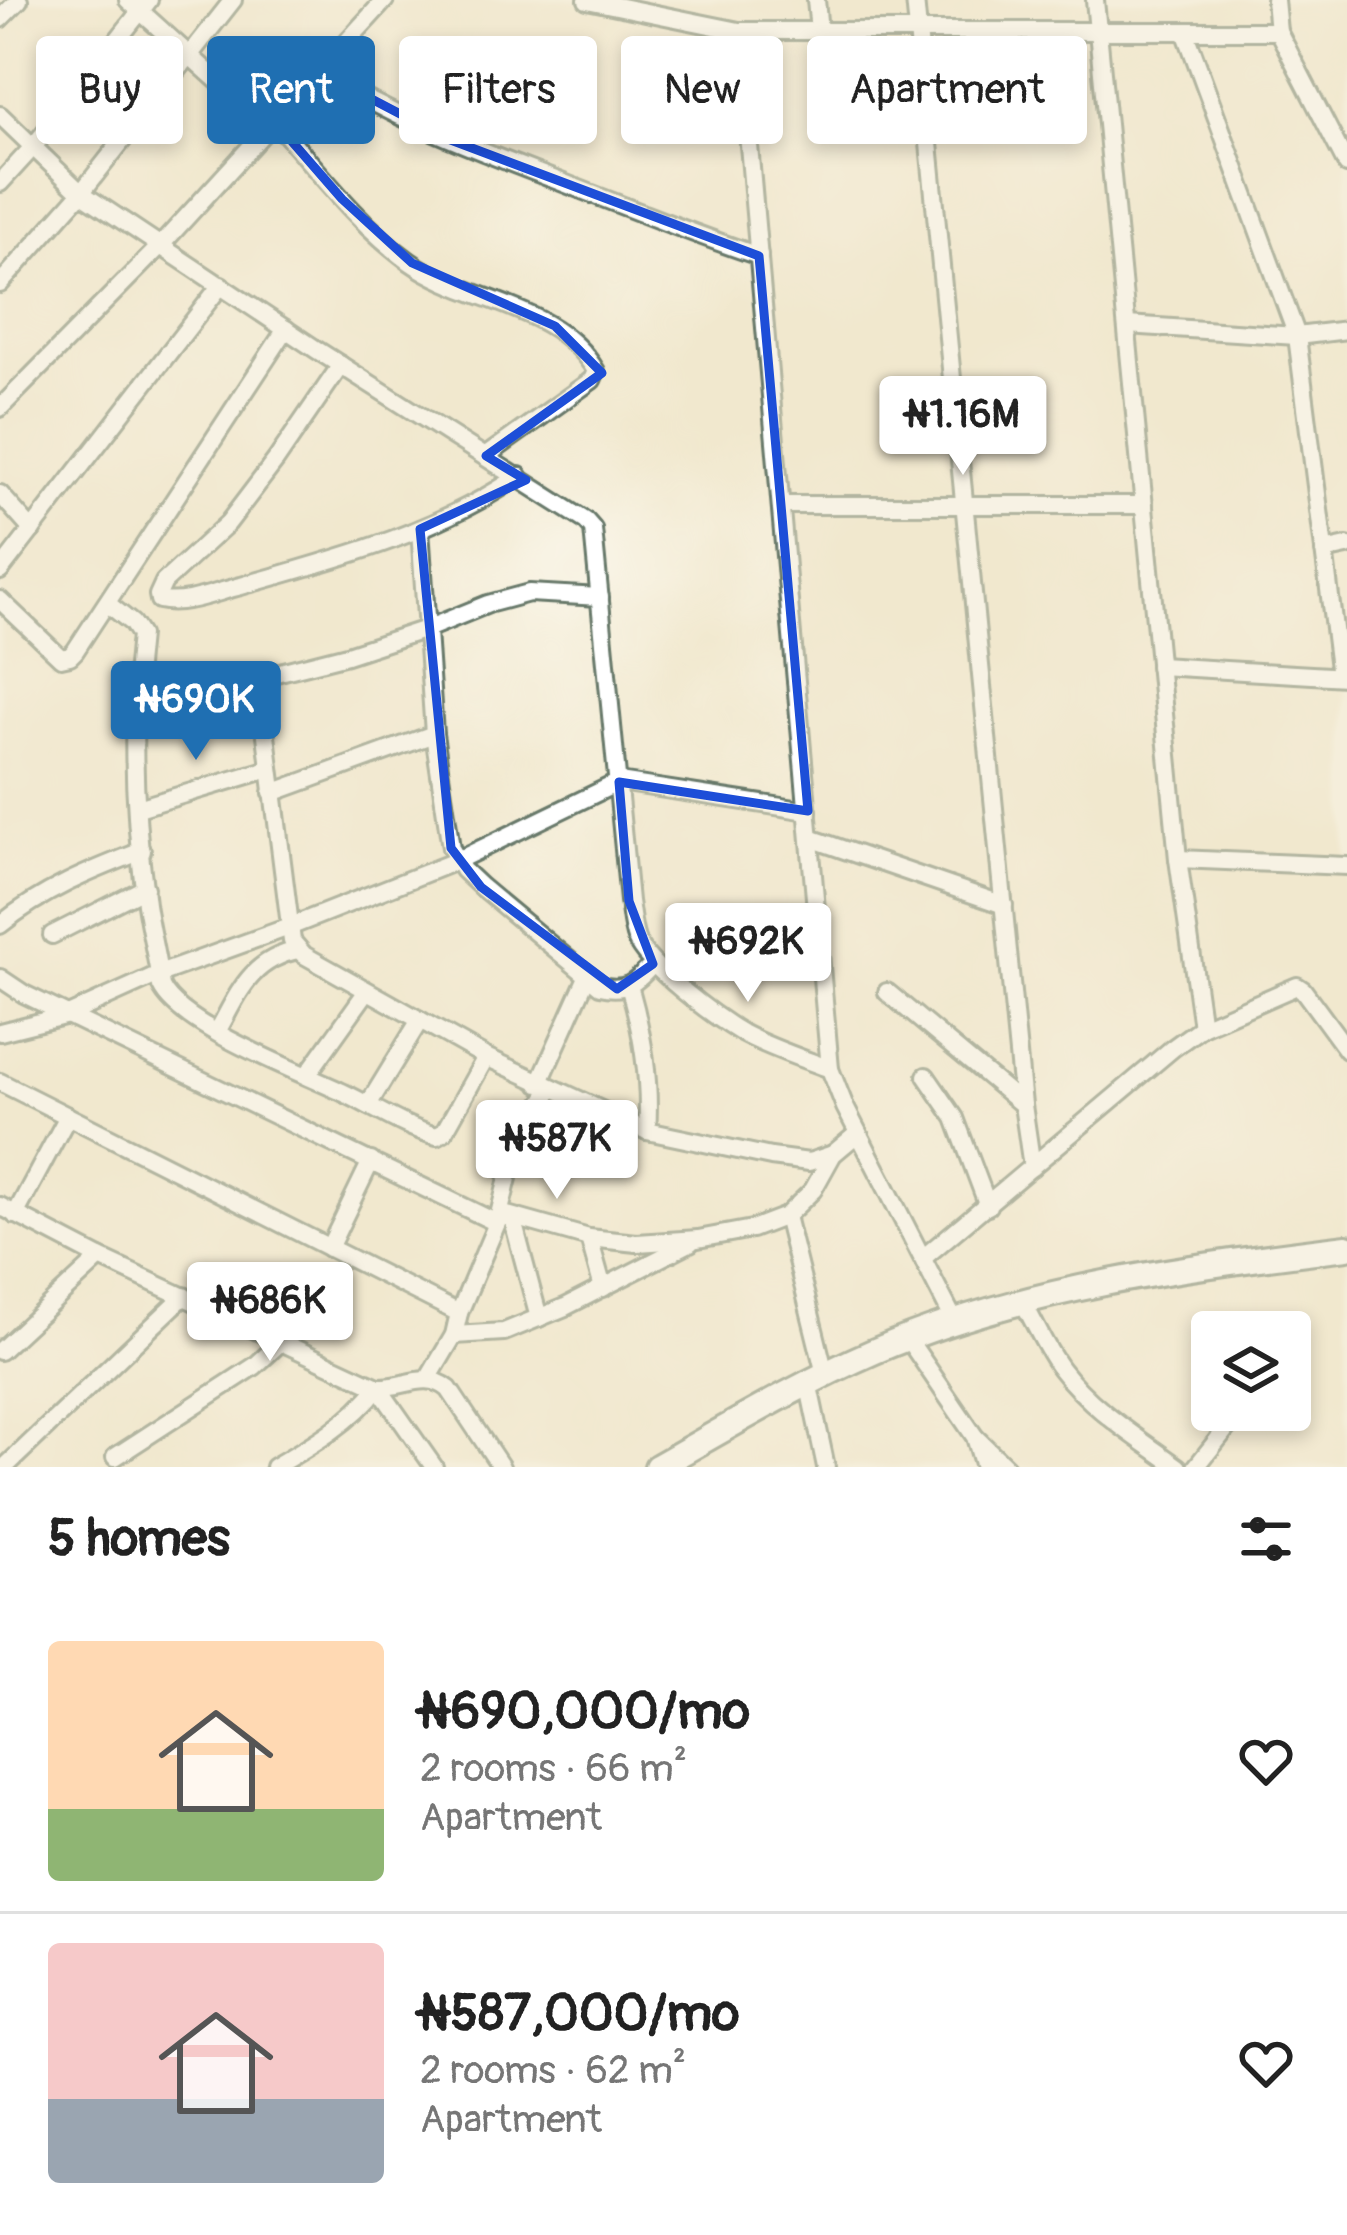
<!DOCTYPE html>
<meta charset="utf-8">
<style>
body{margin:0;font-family:Pangolin,sans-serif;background:#f2f2f2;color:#222;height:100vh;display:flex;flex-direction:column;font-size:45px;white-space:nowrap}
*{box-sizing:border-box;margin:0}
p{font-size:39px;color:#767676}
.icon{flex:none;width:66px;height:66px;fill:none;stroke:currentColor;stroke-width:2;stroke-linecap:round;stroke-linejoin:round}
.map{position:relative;height:1467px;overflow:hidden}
.details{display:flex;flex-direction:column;background:#fff;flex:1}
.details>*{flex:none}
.banner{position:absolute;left:36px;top:36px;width:1275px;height:108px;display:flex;gap:24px}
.controls{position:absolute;left:1191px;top:1311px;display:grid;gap:24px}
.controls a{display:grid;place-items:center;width:120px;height:120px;border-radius:12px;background:#fff;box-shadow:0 6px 18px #0003;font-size:60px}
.price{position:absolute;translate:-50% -102px;padding:0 27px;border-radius:12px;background:#fff;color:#222;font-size:39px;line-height:78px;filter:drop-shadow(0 3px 6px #0008)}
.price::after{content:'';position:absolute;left:50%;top:72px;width:36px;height:27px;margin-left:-18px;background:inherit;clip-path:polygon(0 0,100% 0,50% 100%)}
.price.active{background:#1f6fb2;color:#fff}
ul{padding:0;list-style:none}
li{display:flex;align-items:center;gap:36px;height:300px;padding:0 48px}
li+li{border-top:3px solid #e0e0e0}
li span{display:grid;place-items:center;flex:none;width:336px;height:240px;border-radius:12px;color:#555}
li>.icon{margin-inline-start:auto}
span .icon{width:144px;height:144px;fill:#fffc;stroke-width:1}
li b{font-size:51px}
h2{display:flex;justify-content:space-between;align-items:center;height:144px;padding:0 48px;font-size:51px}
.chip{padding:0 42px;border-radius:12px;background:#fff;box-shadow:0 6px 18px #0003;font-size:42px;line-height:108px}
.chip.active{background:#1f6fb2;color:#fff}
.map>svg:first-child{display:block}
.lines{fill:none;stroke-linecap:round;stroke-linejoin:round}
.minor-casing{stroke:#68796a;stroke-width:22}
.secondary-casing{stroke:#68796a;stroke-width:30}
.minor{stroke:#fff;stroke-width:16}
.secondary{stroke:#fff;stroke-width:24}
.marked{fill:none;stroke:#1d4ed8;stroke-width:9;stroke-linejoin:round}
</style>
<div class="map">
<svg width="1347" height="1467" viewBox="0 0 1347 1467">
<rect width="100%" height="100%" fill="#fbf7ec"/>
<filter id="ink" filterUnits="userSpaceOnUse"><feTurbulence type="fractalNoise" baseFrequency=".00833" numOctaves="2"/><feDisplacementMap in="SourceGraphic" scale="24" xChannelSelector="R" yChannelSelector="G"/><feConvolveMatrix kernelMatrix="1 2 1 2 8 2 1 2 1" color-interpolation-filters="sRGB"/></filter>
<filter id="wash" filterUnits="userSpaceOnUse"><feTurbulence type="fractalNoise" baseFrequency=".004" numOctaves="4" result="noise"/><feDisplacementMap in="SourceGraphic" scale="48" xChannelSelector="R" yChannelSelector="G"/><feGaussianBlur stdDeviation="2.7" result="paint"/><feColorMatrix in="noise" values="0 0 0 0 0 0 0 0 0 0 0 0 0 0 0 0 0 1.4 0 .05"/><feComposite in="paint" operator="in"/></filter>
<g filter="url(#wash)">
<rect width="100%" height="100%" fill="#f1e8ce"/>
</g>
<g filter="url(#ink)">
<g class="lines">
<g class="minor-casing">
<g id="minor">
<polyline points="128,0 269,127"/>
<polyline points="587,0 739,31 1278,31"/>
<polyline points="816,0 819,31"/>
<polyline points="915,0 1023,1105 1032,1167"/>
<polyline points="1095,0 1178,859 1202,1027"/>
<polyline points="1275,0 1278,31 1347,165"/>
<polyline points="0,19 19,0"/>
<polyline points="739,31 830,1069 845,1107 955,1322"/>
<polyline points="1185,31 1297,336 1340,676"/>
<path d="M320 72C396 120 469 147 553 179 622 205 689 233 759 256"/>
<path d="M0 115 81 193 317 350 586 521 593 529 629 901C631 913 632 928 636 939 647 967 715 1017 742 1033 770 1048 801 1058 830 1069"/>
<path d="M275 122C317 169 357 223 409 261 469 304 555 302 596 371L592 380 486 456"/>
<polyline points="0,183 33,147 149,0"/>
<polyline points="0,284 81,193 233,0"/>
<polyline points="1127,325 1297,336 1347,330"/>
<path d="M341 365 276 460 228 523 164 582 158 595 159 600C184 606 216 592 241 586 337 559 436 533 519 476"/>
<polyline points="0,408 161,245 385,0"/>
<polyline points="0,494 32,530"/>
<polyline points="781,505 1144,505"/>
<path d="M420 529 434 734 451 848 463 870 481 887 600 986C627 992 635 983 653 964"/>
<polyline points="1324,551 1347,546"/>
<polyline points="0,571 221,285"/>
<polyline points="600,597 529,593 488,604 429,628 347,655 268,675 261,680 260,688 292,941 304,955 486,1057 647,1131 771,1157 809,1162 833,1154"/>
<polyline points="0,600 61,658 70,656 75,651 286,329"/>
<path d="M108 604 132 623 140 635C130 723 134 816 146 904 150 931 157 958 161 986 180 1027 301 1072 344 1093 374 1107 405 1128 437 1136L444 1132 486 1057"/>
<polyline points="1159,666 1346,677"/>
<polyline points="272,793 434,734"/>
<polyline points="138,808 269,769"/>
<polyline points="810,838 1004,905"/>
<polyline points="1178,859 1347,866"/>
<path d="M0 925C43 890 90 871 142 851"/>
<polyline points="52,935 145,888"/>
<polyline points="0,978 24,994 497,1223"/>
<path d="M629 985C643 1034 651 1081 647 1131"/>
<polyline points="887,992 1023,1105"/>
<polyline points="0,1032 68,1015 159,974 289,927 456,861 619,782 808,811"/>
<path d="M217 1032C239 993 250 960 298 950"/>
<polyline points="307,1075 367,991"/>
<polyline points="926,1076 955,1118 988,1206"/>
<polyline points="0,1082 459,1313"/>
<polyline points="539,1084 587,977"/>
<polyline points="368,1105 420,1020"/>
<path d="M0 1206 100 1258 378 1387C405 1388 426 1370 449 1389L501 1467"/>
<polyline points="500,1213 589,1238 637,1243 698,1239 752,1229 786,1216 813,1190 833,1154 858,1133"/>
<polyline points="15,1215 68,1116"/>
<polyline points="786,1216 825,1374"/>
<polyline points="512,1217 539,1318"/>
<polyline points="589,1238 603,1288"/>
<polyline points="329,1248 371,1161"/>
<polyline points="923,1258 1173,1048 1202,1027 1297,986 1303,990 1347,1050"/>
<path d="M1023 1302C1035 1324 1046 1349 1061 1369 1092 1410 1137 1437 1178 1467"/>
<polyline points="454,1335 504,1332 565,1307 690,1243"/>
<polyline points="908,1339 975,1437 984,1467"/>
<polyline points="0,1351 100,1258"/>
<polyline points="428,1379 454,1335 459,1313 497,1223 509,1174 522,1136 551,1089"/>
<polyline points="808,1382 826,1467"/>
<polyline points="378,1387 434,1467"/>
<polyline points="976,1438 1006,1467"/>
<polyline points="115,1457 255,1366 282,1341"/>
<polyline points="5,1467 184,1296"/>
<path d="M274 1467C312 1445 352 1422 378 1387"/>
<polyline points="1196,1467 1241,1410"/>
</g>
</g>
<g class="secondary-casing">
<path id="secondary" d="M657 1467C728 1427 799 1384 875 1351 1022 1288 1189 1266 1347 1247"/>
</g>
<use href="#minor" class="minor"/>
<use href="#secondary" class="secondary"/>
</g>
</g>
<path d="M0 0H1347V1467H0ZM320 72 448 139 759 256 808 811 619 782 629 901 653 964 617 989 481 887 451 848 420 529 526 480 486 456 602 373 555 326 412 263 342 199 275 122Z" fill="#f1e8ce" fill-opacity=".55" fill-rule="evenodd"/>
<path class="marked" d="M320 72 448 139 759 256 808 811 619 782 629 901 653 964 617 989 481 887 451 848 420 529 526 480 486 456 602 373 555 326 412 263 342 199 275 122Z"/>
</svg>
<div class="controls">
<a><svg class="icon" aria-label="layers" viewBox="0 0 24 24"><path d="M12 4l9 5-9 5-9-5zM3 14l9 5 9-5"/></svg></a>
</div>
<b class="price" style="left:963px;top:478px">₦1.16M</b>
<b class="price active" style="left:196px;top:763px">₦690K</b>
<b class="price" style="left:748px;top:1005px">₦692K</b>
<b class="price" style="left:557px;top:1202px">₦587K</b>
<b class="price" style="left:270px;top:1364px">₦686K</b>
<div class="banner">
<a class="chip">Buy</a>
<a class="chip active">Rent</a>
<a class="chip">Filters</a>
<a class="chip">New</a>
<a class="chip">Apartment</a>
</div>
</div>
<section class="details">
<h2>5 homes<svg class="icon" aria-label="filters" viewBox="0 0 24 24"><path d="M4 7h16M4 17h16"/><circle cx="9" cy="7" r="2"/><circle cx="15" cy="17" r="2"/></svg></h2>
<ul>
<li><span style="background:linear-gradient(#ffd9b3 70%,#8fb573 0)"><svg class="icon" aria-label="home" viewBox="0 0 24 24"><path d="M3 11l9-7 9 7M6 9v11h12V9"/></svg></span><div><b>₦690,000/mo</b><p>2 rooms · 66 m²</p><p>Apartment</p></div><svg class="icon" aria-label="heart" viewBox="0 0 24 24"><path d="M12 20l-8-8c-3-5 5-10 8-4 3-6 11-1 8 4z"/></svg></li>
<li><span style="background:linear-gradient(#f6c9c9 65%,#9aa5b1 0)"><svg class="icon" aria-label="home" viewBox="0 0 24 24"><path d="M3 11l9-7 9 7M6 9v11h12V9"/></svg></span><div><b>₦587,000/mo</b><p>2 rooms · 62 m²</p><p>Apartment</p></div><svg class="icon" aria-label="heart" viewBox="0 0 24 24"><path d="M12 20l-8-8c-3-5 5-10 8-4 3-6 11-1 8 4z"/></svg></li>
</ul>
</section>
